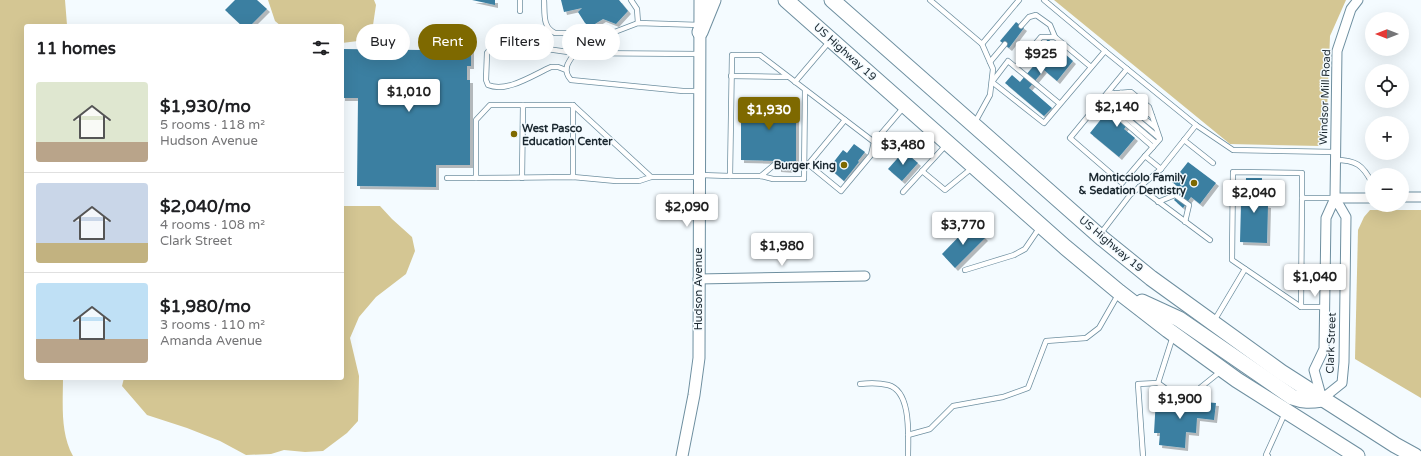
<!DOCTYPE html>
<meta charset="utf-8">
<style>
body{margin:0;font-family:"Varela Round",sans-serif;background:#f2f2f2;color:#202124;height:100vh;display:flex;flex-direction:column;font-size:15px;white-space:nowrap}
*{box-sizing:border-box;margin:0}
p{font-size:13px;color:#757577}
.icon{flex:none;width:22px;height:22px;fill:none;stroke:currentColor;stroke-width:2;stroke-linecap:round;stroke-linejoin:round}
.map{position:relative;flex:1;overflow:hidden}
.drawer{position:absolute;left:24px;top:24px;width:320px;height:356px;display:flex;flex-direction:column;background:#fff;border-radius:4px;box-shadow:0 4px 16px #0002}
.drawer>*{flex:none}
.banner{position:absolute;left:356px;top:24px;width:380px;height:36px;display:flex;gap:8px}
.needle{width:26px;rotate:270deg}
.buttons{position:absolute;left:1365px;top:12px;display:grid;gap:8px}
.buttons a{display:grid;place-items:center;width:44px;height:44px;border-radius:50%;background:#fff;box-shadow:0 4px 16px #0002;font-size:20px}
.price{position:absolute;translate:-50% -34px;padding:0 9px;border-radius:4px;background:#fff;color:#222;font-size:13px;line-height:26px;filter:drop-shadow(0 1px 2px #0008)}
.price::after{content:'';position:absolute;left:50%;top:24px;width:12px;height:9px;margin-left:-6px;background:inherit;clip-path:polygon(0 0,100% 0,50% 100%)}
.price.active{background:#7e6900;color:#fff}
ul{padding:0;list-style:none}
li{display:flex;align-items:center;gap:12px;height:100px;padding:0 12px}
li+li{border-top:1px solid #e0e0e0}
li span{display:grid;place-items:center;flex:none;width:112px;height:80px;border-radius:4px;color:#555}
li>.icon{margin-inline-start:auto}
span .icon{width:48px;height:48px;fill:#fffc;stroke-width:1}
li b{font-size:17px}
h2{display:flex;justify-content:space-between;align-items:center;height:48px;padding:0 12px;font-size:17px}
.pill{padding:0 14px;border-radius:18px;background:#fff;box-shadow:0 4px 16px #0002;font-size:14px;line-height:36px}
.pill.active{background:#7e6900;color:#fff}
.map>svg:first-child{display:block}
.green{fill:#d4c693}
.building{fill:#3a7fa1;filter:url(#shadow)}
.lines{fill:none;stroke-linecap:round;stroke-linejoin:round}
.service-casing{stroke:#6e8fa0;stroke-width:6}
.minor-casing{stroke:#6e8fa0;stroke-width:11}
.tertiary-casing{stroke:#6e8fa0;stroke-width:13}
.trunk-casing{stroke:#6e8fa0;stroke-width:17}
.service{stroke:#fff;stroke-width:4.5}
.minor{stroke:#fff;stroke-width:9}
.tertiary{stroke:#fff;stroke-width:11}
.trunk{stroke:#fff;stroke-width:15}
.poi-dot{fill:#7e6900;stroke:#f4fbff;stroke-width:1.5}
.labels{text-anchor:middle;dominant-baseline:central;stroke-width:3;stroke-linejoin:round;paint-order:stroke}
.street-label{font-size:11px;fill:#1b2830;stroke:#f4fbff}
.poi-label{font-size:11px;font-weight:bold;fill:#1b2830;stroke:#f4fbff;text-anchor:end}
</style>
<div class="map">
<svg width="1421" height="456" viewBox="0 0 1421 456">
<defs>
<filter id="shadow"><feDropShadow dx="3" dy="3" stdDeviation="0" flood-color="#0004"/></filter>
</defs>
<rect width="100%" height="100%" fill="#f4fbff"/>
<g class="green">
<path d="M0 0H65L67 25 76 26H26V378H63C63 403 60 433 73 456H0Z"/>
<polygon points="268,0 374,0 376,5 373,25 358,41 342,43 342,26 281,26 275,21"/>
<polygon points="1054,0 1346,0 1330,36 1326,136 1321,146 1230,144"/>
<polygon points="342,206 380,206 392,219 412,237 415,251 406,274 376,297 359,317 350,338 359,376 358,421 347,433 323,451 305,452 284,450 271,454 246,455 220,441 187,428 147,415 122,386 124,378 342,378"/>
<polygon points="1370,210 1421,210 1421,398 1355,359 1358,230 1364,217"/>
</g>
<g class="building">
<polygon points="235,0 257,0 267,9 250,26 242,26 225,10"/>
<polygon points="472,0 495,0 495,5"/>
<polygon points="561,0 619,0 628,11 616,24 603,19 590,27 585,23 578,12 582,8 564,12"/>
<polygon points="1016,22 1024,28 1009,48 1000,41"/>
<polygon points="436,26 451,27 451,40 436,40"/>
<polygon points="1048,39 1073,61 1057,81 1044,70 1029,88 1052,108 1044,116 1005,83 1012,75 1020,82 1036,63 1031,60"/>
<polygon points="421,48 471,48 471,66 467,66 467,80 470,80 470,165 436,165 436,187 357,186 358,98 342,98 342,49 421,50"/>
<polygon points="1129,97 1142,108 1124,129 1135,138 1119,157 1090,133 1106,113 1111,118"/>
<polygon points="749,98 796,98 796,161 792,161 792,170 778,169 778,161 741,160 741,104"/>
<polygon points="854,144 865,152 858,161 859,162 844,181 829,168 843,150 847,153"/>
<polygon points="904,151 918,163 902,181 888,169"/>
<polygon points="1188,162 1216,183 1200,204 1191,197 1183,208 1174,200 1182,190 1172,182"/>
<polygon points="1246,178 1262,178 1261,204 1268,205 1267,243 1240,242 1241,204 1245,204"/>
<polygon points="971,224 985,238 955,268 942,254"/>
<polygon points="1156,398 1216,403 1214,420 1197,418 1196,433 1186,432 1185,448 1159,445 1160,433 1154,433"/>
</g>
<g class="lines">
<g class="service-casing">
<g id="service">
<polyline points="520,0 520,11"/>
<path d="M544 0C545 13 542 27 555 33H612L638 23 700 25"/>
<polyline points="631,0 637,9 638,23"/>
<polyline points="930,0 982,44 993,69 990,95 974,124"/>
<polyline points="1044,0 1105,51 1196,125 1233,150 1335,152"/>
<polyline points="1021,26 1029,17 1036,15 1050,25 1055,37"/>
<polyline points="982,44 1019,0"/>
<path d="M575 53C568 62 562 70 571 80L683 91H700"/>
<polyline points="990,62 1005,44"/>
<polyline points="1016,67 1041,37 1055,37 1091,67"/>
<polyline points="1127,69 1070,138 1122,183 1145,156 1161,169"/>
<path d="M566 70 558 67H551C533 75 507 93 488 85L486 80 487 53 492 47 497 45 526 46 575 53 700 54"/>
<polyline points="731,76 787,77"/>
<polyline points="795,82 829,42"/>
<polyline points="1113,93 1156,128"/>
<polyline points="1121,93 1152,116"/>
<polyline points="1107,94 1131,92 1149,107 1160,139 1145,156"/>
<polyline points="1107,94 1159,138"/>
<polyline points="1103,98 1156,143"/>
<polyline points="1100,101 1153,147"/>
<polyline points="1060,104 1008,61 992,82 1044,123 1105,51"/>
<polyline points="573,105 573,177"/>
<polyline points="1184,140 1213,163"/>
<path d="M1335 160C1356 160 1363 165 1372 183"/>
<polyline points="808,164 841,191 871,155 874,142"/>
<polyline points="806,167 845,120"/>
<polyline points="922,171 945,190 972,168"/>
<polyline points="700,175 730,176 732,55 760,55 874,142 904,107"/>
<polyline points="730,176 761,176 773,179 804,179 805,90"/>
<polyline points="761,176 774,165 805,165"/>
<polyline points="651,177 573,105 490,105 476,120 476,178 573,177 616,181 639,181 651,177 699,177"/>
<polyline points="447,178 476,178"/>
<polyline points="522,178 523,105"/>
<polyline points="1139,187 1210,240"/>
<polyline points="903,192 947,144"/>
<polyline points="1302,198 1302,173 1233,172 1232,260 1301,307 1325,307"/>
<polyline points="1158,202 1175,195 1189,205 1185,222"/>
<polyline points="1101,233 1130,195 1161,169 1196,125"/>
<polyline points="965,270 1014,255 1025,249 1040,227"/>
<polyline points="1301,307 1302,198 1335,198"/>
<polyline points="1214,321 1245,269"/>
<polyline points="1158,383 1176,396 1190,396 1221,371"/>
<path d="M860 384C868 383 880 383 888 385 912 391 908 437 908 456"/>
<polyline points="908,435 930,429 953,406 1003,397 1028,388 1046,341 1086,338 1099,328 1119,293"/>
<polyline points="1143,456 1138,384 1158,383 1173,336"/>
<polyline points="1268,456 1266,455 1285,413"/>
</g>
</g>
<g class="minor-casing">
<g id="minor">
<polyline points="1402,197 1421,197"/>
<polyline points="1335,198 1346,217 1344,362 1342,383 1322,399 1314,370 1324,349 1326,218 1335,198 1337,51 1351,9 1358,0"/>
<polyline points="1335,198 1372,198"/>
<polyline points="698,279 865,276"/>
</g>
</g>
<g class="tertiary-casing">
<polyline id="tertiary" points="682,456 694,395 699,358 700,0"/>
</g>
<g class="trunk-casing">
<g id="trunk">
<polyline points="786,0 1065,247 1119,292 1168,330 1237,380 1357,456"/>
<polyline points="832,0 1103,239 1151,278 1281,372 1395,445 1415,456"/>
<polyline points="700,32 713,0"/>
<path d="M1142 302 1179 319 1292 397C1303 401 1310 401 1322 399"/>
</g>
</g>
<use href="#service" class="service"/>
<use href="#minor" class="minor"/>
<use href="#tertiary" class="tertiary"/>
<use href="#trunk" class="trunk"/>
</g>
<g class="poi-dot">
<circle cx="514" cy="134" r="4"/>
<circle cx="844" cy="165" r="4"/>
<circle cx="1194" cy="183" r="4"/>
</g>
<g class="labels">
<g class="street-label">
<text transform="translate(845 52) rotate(42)">US Highway 19</text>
<text transform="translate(1325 97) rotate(-88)">Windsor Mill Road</text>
<text transform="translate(1111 244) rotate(40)">US Highway 19</text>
<text transform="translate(698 289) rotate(-90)">Hudson Avenue</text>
<text transform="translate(1331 343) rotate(-88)">Clark Street</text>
</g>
<g class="poi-label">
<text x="522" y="128" text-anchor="start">West Pasco<tspan x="522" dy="13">Education Center</tspan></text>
<text x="836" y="165">Burger King</text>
<text x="1186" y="177">Monticciolo Family<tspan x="1186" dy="13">&amp; Sedation Dentistry</tspan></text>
</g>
</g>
</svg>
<div class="buttons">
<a><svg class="needle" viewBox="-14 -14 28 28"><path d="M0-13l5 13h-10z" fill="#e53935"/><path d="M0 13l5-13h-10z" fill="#757577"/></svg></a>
<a><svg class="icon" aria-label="locate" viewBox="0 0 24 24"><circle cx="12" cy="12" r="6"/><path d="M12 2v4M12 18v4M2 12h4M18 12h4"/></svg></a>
<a>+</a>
<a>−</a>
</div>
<b class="price" style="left:1041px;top:75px">$925</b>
<b class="price" style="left:409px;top:113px">$1,010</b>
<b class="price" style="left:1117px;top:128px">$2,140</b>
<b class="price active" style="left:769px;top:131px">$1,930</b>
<b class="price" style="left:903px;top:166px">$3,480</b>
<b class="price" style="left:1254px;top:214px">$2,040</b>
<b class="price" style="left:687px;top:228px">$2,090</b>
<b class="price" style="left:963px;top:246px">$3,770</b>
<b class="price" style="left:782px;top:267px">$1,980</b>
<b class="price" style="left:1315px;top:298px">$1,040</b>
<b class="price" style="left:1180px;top:420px">$1,900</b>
<div class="banner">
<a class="pill">Buy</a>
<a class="pill active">Rent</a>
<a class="pill">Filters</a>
<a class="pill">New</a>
</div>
<section class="drawer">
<h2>11 homes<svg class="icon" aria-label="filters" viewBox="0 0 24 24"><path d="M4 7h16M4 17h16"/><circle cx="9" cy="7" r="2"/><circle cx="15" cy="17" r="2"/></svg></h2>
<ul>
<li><span style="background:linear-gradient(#dfe7d0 75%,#b9a48a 0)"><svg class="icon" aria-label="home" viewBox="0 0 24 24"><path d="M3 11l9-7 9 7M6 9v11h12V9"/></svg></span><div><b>$1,930/mo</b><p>5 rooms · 118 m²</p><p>Hudson Avenue</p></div></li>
<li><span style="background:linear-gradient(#c9d6e8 75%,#c2b280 0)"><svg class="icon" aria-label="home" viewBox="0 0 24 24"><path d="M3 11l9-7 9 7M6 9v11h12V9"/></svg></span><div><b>$2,040/mo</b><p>4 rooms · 108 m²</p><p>Clark Street</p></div></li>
<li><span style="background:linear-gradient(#bfe0f5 70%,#b9a48a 0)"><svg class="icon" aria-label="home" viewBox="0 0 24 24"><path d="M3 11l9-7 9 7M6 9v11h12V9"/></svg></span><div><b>$1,980/mo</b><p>3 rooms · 110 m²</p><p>Amanda Avenue</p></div></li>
</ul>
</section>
</div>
